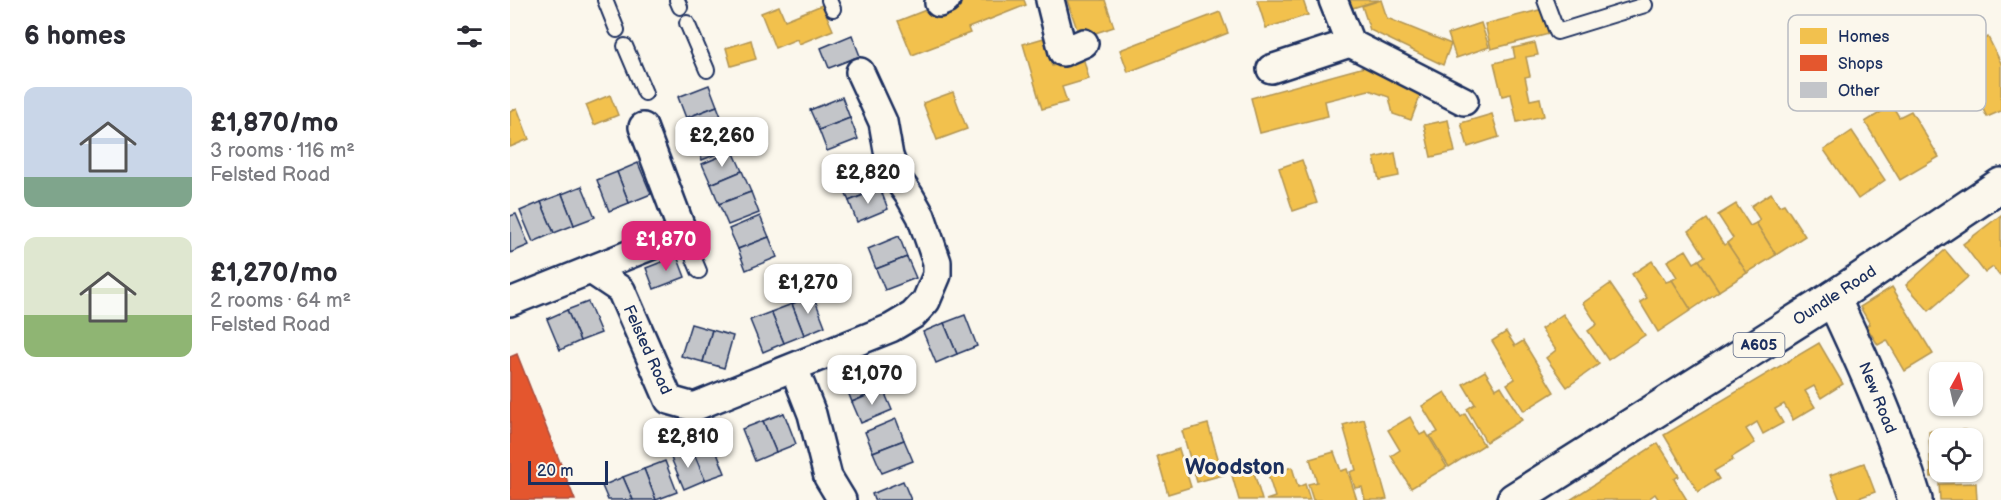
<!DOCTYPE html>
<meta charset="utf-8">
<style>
body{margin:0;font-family:"Balsamiq Sans",sans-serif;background:#f7f7f7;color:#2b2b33;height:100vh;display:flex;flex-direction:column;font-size:22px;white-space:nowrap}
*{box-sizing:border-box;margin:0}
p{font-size:20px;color:#7c7c81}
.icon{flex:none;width:33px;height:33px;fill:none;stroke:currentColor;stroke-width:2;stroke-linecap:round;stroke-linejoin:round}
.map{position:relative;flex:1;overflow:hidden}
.sheet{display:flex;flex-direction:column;background:#fff;width:510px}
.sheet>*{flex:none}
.needle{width:39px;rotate:8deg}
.buttons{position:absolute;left:1419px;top:362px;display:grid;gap:12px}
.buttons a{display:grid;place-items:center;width:54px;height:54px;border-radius:12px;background:#fff;box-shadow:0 2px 4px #0004;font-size:30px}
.scale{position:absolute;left:18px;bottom:15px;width:80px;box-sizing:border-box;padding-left:6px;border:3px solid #1b2f5e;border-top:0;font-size:16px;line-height:21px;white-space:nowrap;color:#1b2f5e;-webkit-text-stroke:4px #fbf7ec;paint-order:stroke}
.price{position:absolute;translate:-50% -51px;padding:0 14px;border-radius:12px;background:#fff;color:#222;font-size:20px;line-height:39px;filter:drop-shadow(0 2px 3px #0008)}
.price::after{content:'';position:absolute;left:50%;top:36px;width:18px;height:14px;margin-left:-9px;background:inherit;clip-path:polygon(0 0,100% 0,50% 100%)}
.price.selected{background:#db2777;color:#fff}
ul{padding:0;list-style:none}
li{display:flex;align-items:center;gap:18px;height:150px;padding:0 24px}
li span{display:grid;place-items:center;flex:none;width:168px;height:120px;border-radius:12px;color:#555}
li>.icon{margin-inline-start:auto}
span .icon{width:72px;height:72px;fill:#fffc;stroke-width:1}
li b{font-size:26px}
h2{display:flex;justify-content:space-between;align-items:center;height:72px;padding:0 24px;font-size:26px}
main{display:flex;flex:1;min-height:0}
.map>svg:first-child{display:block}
.homes{fill:#f2c14e;stroke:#b29553;stroke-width:1.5}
.shops{fill:#e4572e;stroke:#a84b3c;stroke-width:1.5}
.building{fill:#c3c5c9;stroke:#1b2f5e;stroke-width:1.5}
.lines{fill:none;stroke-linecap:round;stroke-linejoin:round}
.service-casing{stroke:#1b2f5e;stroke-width:18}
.minor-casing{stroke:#1b2f5e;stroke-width:32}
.tertiary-casing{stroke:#1b2f5e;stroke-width:38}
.primary-casing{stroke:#1b2f5e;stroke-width:38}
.service{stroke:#fbf7ec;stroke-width:14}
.minor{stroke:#fbf7ec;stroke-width:27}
.tertiary{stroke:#fbf7ec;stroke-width:33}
.primary{stroke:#fbf7ec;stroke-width:33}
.labels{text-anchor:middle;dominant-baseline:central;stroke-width:6;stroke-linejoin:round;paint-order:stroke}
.shield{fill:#fbf7ec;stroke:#5e6b89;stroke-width:1.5}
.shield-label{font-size:15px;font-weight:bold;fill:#1b2f5e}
.street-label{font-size:16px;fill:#1b2f5e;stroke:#fbf7ec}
.district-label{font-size:22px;font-weight:bold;fill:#1b2f5e;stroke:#fbf7ec}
.key{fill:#fbf7ec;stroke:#b8bbc1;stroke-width:1.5}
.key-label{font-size:16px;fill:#1b2f5e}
</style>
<main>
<section class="sheet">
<h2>6 homes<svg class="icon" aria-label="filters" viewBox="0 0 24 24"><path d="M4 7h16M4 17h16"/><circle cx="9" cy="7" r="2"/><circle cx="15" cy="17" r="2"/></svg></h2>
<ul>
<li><span style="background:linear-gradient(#c9d6e8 75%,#7fa58c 0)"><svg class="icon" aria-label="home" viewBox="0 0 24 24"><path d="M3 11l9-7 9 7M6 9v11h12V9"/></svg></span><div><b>£1,870/mo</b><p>3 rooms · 116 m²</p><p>Felsted Road</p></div></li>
<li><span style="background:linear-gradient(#dfe7d0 65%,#8fb573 0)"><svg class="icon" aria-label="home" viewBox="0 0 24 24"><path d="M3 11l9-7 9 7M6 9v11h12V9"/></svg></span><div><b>£1,270/mo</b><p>2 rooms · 64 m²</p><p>Felsted Road</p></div></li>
</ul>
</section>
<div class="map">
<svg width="1491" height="500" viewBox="0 0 1491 500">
<rect width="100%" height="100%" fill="#fbf7ec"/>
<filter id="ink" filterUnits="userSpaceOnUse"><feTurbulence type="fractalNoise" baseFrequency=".0167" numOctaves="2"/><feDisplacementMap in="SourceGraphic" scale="12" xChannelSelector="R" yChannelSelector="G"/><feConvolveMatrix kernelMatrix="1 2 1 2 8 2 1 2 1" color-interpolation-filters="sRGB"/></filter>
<g filter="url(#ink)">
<g class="homes">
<polygon points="441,0 514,0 516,5 458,28 460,33 402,55 388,21"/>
<polygon points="557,0 595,0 604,27 570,38"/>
<polygon points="747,0 793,0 798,15 756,28"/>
<polygon points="836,0 869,0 839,9"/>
<polygon points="871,0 877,18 941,44 933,65 860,30 852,6"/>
<polygon points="312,5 323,30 289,44 287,39 265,48 251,13 269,6 275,20"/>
<polygon points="1033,9 1039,34 981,49 975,24"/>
<polygon points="710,12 718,33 618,72 610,50"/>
<polygon points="971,23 979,47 946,58 938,34"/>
<polygon points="1478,37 1491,63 1491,111 1477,117 1456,76 1464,72 1452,49"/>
<polygon points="534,38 542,66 573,57 579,79 552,87 557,102 532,109 513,44"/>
<polygon points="241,40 246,59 221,66 216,48"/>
<polygon points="1025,43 1028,55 1016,57 1020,76 1015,77 1020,100 1030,98 1034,116 1007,122 1001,94 992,96 984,63 1005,58 1003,48"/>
<polygon points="858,66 914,86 901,120 883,114 879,97 859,90 815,101 818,116 750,133 741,98"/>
<polygon points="443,92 457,129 427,140 413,103"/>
<polygon points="100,95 108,115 84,125 76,105"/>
<polygon points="1382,105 1389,117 1401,111 1429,157 1390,180 1355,122"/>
<polygon points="7,108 19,139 0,147 0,111"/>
<polygon points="982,114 989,137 958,147 951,123"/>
<polygon points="938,120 945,152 921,157 914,125"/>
<polygon points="1342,131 1375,180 1348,199 1314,150"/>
<polygon points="885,153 889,176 869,180 864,158"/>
<polygon points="792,160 807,203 783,211 769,168"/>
<polygon points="1261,193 1269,206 1274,204 1295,236 1266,255 1246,223 1250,220 1241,206"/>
<polygon points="1226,204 1240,226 1246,223 1266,255 1237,273 1217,243 1223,238 1208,215"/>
<polygon points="1491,215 1491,274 1489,275 1483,267 1475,273 1453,244"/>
<polygon points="1197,219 1214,245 1217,243 1237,273 1209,291 1189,260 1195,256 1179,231"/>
<polygon points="1176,250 1184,263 1189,260 1209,291 1181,310 1162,280 1167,277 1157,261"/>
<polygon points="1435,250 1458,277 1419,311 1396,285"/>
<polygon points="1142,261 1156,282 1162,280 1181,310 1148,332 1130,302 1137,298 1122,274"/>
<polygon points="1100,284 1135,335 1098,360 1078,331 1087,324 1073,303"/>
<polygon points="1382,287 1423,354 1395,371 1377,340 1368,345 1356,326 1360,324 1350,307"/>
<polygon points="1053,314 1089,364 1057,387 1036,358 1046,350 1031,329"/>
<polygon points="996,332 1005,346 1013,341 1044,392 1014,411 997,384 1005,379 982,341"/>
<polygon points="1309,343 1333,384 1311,398 1304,386 1295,391 1305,407 1283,420 1274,404 1265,409 1273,423 1253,434 1247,422 1236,429 1245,443 1222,457 1223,460 1204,471 1209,479 1188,492 1154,435"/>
<polygon points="975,371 986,389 991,386 1012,420 976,442 957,409 965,404 953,384"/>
<polygon points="935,392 951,417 955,414 974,445 939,467 920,436 928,432 912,406"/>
<polygon points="900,417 910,435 916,432 937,467 901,488 881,456 890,450 878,430"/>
<polygon points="854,419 877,499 873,500 855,500 852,487 845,488 840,472 846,470 833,425"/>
<polygon points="698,424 713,475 687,482 672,431"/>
<polygon points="1455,430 1456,438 1430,438 1430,471 1457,471 1457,475 1421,477 1419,431"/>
<polygon points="1148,443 1169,476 1164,479 1177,500 1149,500 1145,494 1137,500 1060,500"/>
<polygon points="669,449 681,487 658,494 647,456"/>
<polygon points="824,452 831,471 837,469 847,500 803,500 798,484 807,482 800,459"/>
<polygon points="740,459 752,500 729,500 719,465"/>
<polygon points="1354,463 1365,492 1343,500 1330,500 1320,475"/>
<polygon points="782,467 788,487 795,484 800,500 756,500 765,497 758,475"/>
<polygon points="1466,483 1467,500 1430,500 1429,484"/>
</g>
<polygon class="shops" points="7,354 65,500 0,500 0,357"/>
<g class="building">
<polygon points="342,35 350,56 319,68 311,48"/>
<polygon points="199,85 207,106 176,118 168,97"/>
<polygon points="332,97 340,118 309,130 300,110"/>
<polygon points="207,106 215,127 184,139 176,118"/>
<polygon points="340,118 348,139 317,151 309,130"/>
<polygon points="215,127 224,147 192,160 184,139"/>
<polygon points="223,151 232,171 201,184 192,164"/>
<polygon points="128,163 141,194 119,203 107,172"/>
<polygon points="361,168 370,188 339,201 330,181"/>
<polygon points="232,171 241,192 209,204 201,184"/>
<polygon points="107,172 119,203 99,211 87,180"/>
<polygon points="72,186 85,217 64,225 52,194"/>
<polygon points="370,188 378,209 347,222 339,201"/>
<polygon points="241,192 249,213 218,225 209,204"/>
<polygon points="52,194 64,225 44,233 31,202"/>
<polygon points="31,202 44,233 23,242 10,211"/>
<polygon points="6,214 19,245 0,253 0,216"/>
<polygon points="250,216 259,237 228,249 219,229"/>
<polygon points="389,236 397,257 366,269 358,249"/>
<polygon points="259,237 267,257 236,270 228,249"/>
<polygon points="167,256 175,277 144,289 136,268"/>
<polygon points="397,257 406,278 375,290 366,269"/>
<polygon points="303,295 315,326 294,335 282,304"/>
<polygon points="78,302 91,333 70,341 57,310"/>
<polygon points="282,304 294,335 274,343 261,312"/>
<polygon points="57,310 70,341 50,350 37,319"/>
<polygon points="261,312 274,343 253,352 240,320"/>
<polygon points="455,315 467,346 447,354 434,323"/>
<polygon points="434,323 447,354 426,363 413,332"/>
<polygon points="181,324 202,330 193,362 171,356"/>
<polygon points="202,330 223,336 214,368 193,362"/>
<polygon points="365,370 373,389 342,402 334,382"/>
<polygon points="373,389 382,410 351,423 342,402"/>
<polygon points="274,413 286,444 266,452 253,421"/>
<polygon points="386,419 394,440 363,452 355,432"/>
<polygon points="253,421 266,452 245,461 232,429"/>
<polygon points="394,440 403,461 372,473 363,452"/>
<polygon points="202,441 215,473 195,480 182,449"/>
<polygon points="182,449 195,480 174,489 161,458"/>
<polygon points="155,461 167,492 146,500 134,469"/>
<polygon points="134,469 146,500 123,500 113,477"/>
<polygon points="113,477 123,500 98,500 92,486"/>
<polygon points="393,481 401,500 364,500 362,494"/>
</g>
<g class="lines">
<g class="service-casing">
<g id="service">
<polyline points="95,0 107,30"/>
<polyline points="167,0 170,7"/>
<polyline points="319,0 323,9"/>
<polyline points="1035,0 1047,32 1135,5"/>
<polyline points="177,23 197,70"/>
<polyline points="115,46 135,93"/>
<polyline points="173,233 189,271"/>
</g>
</g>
<g class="minor-casing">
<g id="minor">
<polyline points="540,0 553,52 574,43"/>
<polyline points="823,0 840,43 954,101"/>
<polyline points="429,3 436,0"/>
<polyline points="761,69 840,43"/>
<polyline points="81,270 111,290 159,400 184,407 381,328 403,315 416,301 427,275 427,262 411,216 399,195 387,178 379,156 373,122 350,72"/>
<polyline points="0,302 173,233 133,127"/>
<polyline points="284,368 302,414 318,477 332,500"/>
</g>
</g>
<g class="tertiary-casing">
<path id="tertiary" d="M1323 298C1354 364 1384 431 1405 500"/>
</g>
<g class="primary-casing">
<polyline id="primary" points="1004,500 1323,298 1491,185"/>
</g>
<use href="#service" class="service"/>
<use href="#minor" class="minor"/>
<use href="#tertiary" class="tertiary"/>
<use href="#primary" class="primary"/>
</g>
</g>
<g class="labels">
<rect class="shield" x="1223.5" y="333" width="51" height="24" rx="4.5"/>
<g class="shield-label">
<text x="1249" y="345">A605</text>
</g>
<g class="street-label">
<text transform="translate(1325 296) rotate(-33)">Oundle Road</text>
<text transform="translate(137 350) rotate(66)">Felsted Road</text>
<text transform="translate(1367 398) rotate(68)">New Road</text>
</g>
<g class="district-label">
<text x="725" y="467">Woodston</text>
</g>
</g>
<rect x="1278" y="15" width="198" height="96" rx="9" class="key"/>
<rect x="1290" y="28" width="27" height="16" fill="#f2c14e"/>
<rect x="1290" y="55" width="27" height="16" fill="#e4572e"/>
<rect x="1290" y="82" width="27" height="16" fill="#c3c5c9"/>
<g class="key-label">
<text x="1328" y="42">Homes</text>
<text x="1328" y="69">Shops</text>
<text x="1328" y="96">Other</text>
</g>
</svg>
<div class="buttons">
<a><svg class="needle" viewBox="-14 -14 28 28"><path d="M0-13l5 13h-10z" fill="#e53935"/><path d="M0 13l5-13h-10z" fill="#7c7c81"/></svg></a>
<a><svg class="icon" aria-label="locate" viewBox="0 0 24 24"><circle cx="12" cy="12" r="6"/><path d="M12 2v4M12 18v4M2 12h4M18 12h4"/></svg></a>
</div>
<div class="scale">20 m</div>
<b class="price" style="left:212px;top:168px">£2,260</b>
<b class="price" style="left:358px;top:205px">£2,820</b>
<b class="price selected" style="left:156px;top:272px">£1,870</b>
<b class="price" style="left:298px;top:315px">£1,270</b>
<b class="price" style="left:362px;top:406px">£1,070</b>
<b class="price" style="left:178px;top:469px">£2,810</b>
</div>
</main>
